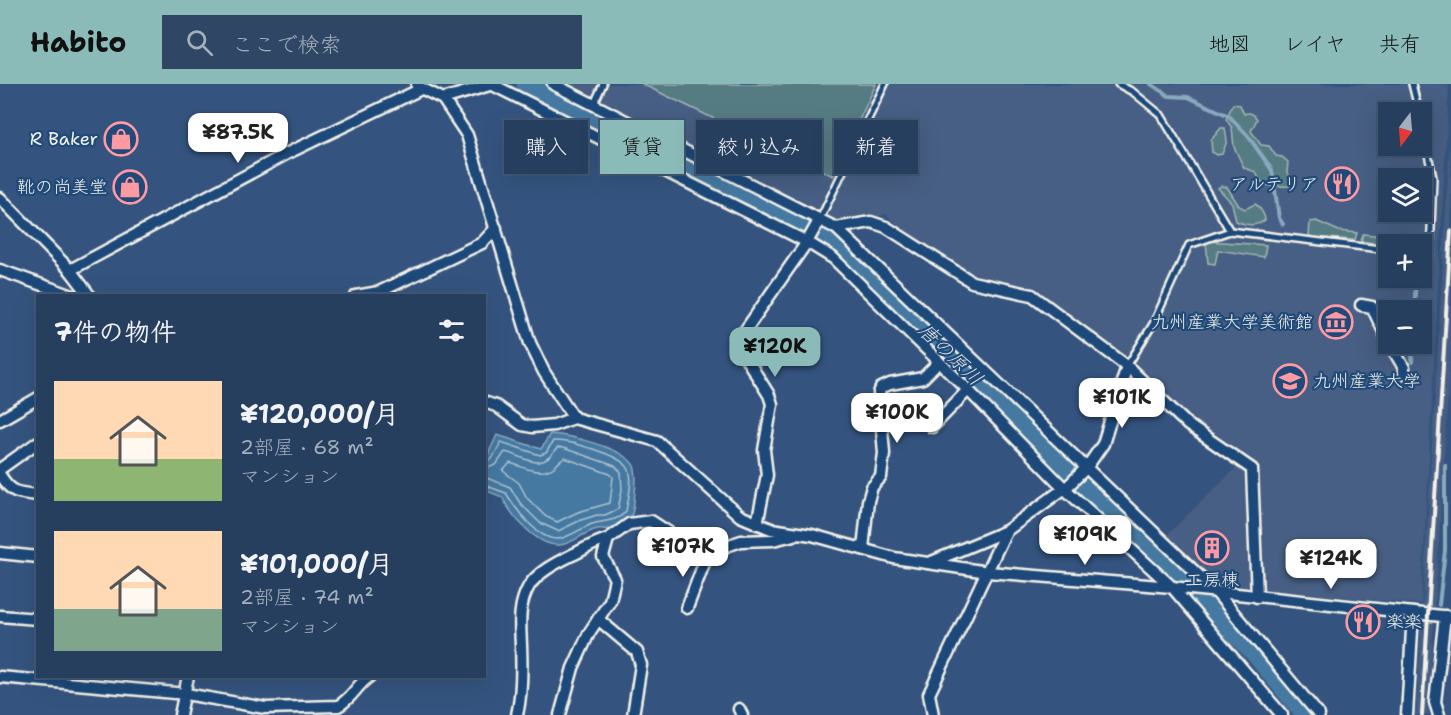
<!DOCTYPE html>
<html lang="ja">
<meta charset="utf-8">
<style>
body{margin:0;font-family:"Shantell Sans","Klee One",sans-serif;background:#2f4665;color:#f1f3f6;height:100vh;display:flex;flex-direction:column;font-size:22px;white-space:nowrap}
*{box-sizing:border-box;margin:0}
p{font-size:20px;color:#a4afbd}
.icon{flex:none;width:33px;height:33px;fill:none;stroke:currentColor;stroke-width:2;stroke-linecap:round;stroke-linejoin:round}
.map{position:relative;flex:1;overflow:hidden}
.sheet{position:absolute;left:36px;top:210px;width:450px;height:384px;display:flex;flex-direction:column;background:#273f5f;border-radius:0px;box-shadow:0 6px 24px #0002,0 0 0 2px #435874}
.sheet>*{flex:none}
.top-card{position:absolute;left:504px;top:36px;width:570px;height:54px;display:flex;gap:12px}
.needle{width:39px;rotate:196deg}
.tools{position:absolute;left:1378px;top:18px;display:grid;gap:12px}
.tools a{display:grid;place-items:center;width:54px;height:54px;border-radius:0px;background:#273f5f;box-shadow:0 6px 24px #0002,0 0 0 2px #435874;font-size:30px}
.price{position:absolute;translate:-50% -51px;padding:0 14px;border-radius:12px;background:#fff;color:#222;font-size:20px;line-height:39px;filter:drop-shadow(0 2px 3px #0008)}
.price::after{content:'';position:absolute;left:50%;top:36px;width:18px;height:14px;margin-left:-9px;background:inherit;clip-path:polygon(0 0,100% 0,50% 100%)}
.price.selected{background:#8bbbb9;color:#111}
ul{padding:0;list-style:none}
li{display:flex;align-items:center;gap:18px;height:150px;padding:0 18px}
li span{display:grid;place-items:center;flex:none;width:168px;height:120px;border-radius:0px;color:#555}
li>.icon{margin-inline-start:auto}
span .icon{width:72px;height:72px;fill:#fffc;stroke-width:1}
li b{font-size:26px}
h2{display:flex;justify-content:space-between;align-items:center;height:72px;padding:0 18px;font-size:26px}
.chip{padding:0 21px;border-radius:0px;background:#273f5f;box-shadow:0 6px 24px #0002,0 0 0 2px #435874;font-size:21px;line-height:54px}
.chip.selected{background:#8bbbb9;color:#111}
header{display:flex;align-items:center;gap:36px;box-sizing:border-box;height:84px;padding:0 30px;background:#8bbbb9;color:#111}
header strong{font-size:28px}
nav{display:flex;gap:33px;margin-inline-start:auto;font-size:21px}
.search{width:420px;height:54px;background:#2f4665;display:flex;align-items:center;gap:15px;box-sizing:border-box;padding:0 21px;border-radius:0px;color:#a4afbd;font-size:22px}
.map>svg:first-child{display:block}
.built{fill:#475e84;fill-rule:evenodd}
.green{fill:#547b82;stroke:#a4b6b5;stroke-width:1.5}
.water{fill:#4479a2;stroke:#8aa9be;stroke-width:1.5}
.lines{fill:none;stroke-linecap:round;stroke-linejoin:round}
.shore{stroke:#aec1cc;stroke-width:1.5}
.stream{stroke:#8aa9be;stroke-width:4}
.river{stroke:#4479a2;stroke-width:21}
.lane-casing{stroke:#f4f1e8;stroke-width:10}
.street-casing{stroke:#f4f1e8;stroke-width:15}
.lane{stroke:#1f4a7a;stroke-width:5}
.street{stroke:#1f4a7a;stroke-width:10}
.rail{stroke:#f4f1e8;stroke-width:4}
.labels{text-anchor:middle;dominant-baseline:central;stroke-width:4.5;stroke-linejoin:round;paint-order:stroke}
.poi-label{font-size:18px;fill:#f4f1e8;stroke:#1f4a7a;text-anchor:end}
.water-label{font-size:20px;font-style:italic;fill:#dadfde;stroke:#1f4a7a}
</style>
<header>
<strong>Habito</strong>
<div class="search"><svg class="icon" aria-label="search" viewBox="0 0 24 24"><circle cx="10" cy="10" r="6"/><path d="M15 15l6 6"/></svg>ここで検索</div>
<nav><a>地図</a><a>レイヤ</a><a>共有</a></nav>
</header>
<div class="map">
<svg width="1451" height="631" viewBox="0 0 1451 631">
<rect width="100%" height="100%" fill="#34547f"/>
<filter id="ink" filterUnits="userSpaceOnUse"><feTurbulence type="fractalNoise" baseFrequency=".0167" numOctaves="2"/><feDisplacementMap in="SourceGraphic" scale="12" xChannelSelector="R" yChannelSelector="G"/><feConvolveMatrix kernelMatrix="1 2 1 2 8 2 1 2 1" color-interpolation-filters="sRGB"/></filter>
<g filter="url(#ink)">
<g class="built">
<path d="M565 0H1449L1421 520 1219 502 1166 452 1246 374 1192 335 1037 207 964 189 904 149 886 130 876 134 835 138ZM1389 28H1422V62H1389ZM1389 94H1422V128H1389ZM1389 160H1422V194H1389ZM1389 226H1422V260H1389Z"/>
<polygon points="1451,41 1451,260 1428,631 1416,631"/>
</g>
<g class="green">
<polygon points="642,0 876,0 833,92"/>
<path d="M1233 20 1240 21 1244 30C1250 28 1253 29 1257 35L1251 47 1261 61 1269 62 1276 72 1282 73 1288 78 1287 88 1293 98 1290 102C1275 102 1262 106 1256 88L1244 84 1234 63 1232 44 1226 35Z"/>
<polygon points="1221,44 1225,44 1227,57 1222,70 1217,71 1212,68 1211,56"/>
<path d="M1221 102 1227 103 1239 122 1245 125 1255 120C1259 122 1265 131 1265 136 1256 143 1245 141 1236 137L1232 119 1218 104Z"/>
<polygon points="1316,137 1339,147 1357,149 1355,156 1309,153 1310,138"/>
<polygon points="1363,150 1403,154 1403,160 1389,161 1361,157"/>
<polygon points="1206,157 1266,161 1264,173 1218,166 1215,180 1208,179"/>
</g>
<path class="water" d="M550 350C568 351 625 364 634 382 637 390 636 401 635 409 634 416 634 426 631 432 628 437 613 444 607 445 604 446 601 444 598 445 585 447 573 460 560 461 537 463 511 431 502 413L485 406V377L497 351 541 365Z"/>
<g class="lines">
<g class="shore">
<path d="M565 374 610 390 613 393 610 419 578 428 557 438 545 432 527 414 519 399 503 387 510 379C524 383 540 393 554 383 558 380 560 376 565 374Z"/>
<path d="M484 377 492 375 501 358 540 371 546 369 553 357C568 356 621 371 628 384 634 395 628 415 626 427 618 438 604 436 592 440 582 444 573 451 562 454 541 461 515 424 506 409L484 401"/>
<path d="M484 385 496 381 505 368C528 373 540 390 557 364H563L615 382 621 388 622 406 618 425 605 431H597L581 436 558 447 540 439 520 419 510 403 484 393"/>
</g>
<g class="stream">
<polyline points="1151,0 1169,12 1188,13 1229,32 1248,52 1272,86 1279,134 1283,140"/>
<polyline points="1414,226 1416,194"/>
<polyline points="1412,278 1413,260"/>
<polyline points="1439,521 1445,466 1445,381"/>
</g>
<polyline class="river" points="527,0 832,153 1254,567 1307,631"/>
<g class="lane-casing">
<g id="lane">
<polyline points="1118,0 1133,8 1161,31 1230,147"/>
<polyline points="1412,0 1419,28"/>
<polyline points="594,20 603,0"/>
<polyline points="1422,44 1433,93 1430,170 1422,170"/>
<polyline points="820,135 885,0"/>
<polyline points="1127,282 1153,240 1189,161 1230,147 1389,166"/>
</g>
</g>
<g class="street-casing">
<g id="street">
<polyline points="491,0 807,158 833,174 968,306 1065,405 1172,503 1282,631"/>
<polyline points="553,0 836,144 871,138 886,143 972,198 1032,211 1127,282 1188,341 1252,385 1257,513"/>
<polyline points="417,2 443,15 467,51 530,259 544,288 574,334"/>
<polyline points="443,15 493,0"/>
<polyline points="0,114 70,186 90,212"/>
<polyline points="836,144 1216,508 1319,631"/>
<polyline points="0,186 73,212"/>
<polyline points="70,186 288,69 421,5"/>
<polyline points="356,212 379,208 482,159 496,144"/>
<polyline points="1361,221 1372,223 1389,258"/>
<polyline points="1390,260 1404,284 1404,289"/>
<polyline points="484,318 496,322 522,341 532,343 554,341 574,334 657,357 740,432 771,445 812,451 894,474 988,488 1172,503 1451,533"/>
<polyline points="0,336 38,314"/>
<polyline points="932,343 968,306"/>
<polyline points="0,385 38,358"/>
<path d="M0 391C11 409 17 409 38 411"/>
<polyline points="757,440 767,391 764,366 772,320 769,311 739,263 742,251 807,158 820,135"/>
<polyline points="863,465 868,417 872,403 881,393 884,369 879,309 881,304 890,300 923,294 939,278"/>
<polyline points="0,469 38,473"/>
<polyline points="929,479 1006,447 1069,401 1087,383 1103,360 1127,282"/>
<polyline points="687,524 706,474 718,465 741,457 773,456 794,451"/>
<polyline points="0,532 38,535"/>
<polyline points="598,535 637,568 641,581 633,631"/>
<path d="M0 593 186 610 265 624 338 622C352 615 357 600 370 592"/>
<polyline points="739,625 742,631"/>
<polyline points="180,631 188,592"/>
<path d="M517 631C522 609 522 584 521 561 520 540 518 521 529 502 538 488 556 479 570 472 583 466 595 458 608 455"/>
<polyline points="560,631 573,584 589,549 610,517 615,495 603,473 608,455 629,440 651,437 668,448 691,469 706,474"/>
<polyline points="933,631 929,610 1006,447"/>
<polyline points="1407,631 1413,529"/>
<polyline points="1439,631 1435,618 1445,532"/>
</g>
</g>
<use href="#lane" class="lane"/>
<use href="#street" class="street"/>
<polyline class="rail" points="1422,631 1451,147"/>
</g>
</g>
<defs>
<g id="shop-ring" transform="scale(1.725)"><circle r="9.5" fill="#1f4a7a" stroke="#ff9aa2" stroke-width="1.5"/><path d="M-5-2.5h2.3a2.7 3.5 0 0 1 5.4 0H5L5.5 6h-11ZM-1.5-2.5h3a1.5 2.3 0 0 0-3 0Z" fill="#ff9aa2"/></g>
<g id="restaurant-ring" transform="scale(1.725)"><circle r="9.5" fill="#1f4a7a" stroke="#ff9aa2" stroke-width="1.5"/><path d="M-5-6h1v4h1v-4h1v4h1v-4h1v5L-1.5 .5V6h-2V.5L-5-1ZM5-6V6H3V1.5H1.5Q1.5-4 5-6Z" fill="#ff9aa2"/></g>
<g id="museum-ring" transform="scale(1.725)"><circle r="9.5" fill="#1f4a7a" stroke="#ff9aa2" stroke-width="1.5"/><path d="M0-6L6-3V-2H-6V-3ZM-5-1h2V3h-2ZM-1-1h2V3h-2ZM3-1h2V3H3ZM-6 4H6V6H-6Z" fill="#ff9aa2"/></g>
<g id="university-ring" transform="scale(1.725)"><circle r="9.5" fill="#1f4a7a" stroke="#ff9aa2" stroke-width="1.5"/><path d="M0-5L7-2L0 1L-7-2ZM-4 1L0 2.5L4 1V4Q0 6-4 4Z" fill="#ff9aa2"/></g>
<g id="building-ring" transform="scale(1.725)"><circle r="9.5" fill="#1f4a7a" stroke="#ff9aa2" stroke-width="1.5"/><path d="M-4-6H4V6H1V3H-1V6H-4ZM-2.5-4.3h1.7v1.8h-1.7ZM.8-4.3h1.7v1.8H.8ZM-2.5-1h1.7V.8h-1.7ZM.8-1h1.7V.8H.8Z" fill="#ff9aa2"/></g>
</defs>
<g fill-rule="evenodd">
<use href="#shop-ring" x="121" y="55"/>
<use href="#restaurant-ring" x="1342" y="100"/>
<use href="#shop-ring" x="130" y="103"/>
<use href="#museum-ring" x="1336" y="238"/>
<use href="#university-ring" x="1290" y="297"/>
<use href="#building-ring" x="1212" y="464"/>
<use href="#restaurant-ring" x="1363" y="538"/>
</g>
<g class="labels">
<g class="poi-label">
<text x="98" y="55">R Baker</text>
<text x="1319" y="100">アルテリア</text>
<text x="107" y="103">靴の尚美堂</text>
<text x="1313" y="238">九州産業大学美術館</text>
<text x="1313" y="297" text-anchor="start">九州産業大学</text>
<text x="1212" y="496" text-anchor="middle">工房棟</text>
<text x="1386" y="538" text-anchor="start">楽楽</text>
</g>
<g class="water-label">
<text transform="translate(951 270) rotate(44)">唐の原川</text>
</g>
</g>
</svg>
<div class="tools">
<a><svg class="needle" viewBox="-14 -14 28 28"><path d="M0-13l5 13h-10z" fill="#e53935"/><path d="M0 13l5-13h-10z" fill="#a4afbd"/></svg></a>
<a><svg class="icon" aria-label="layers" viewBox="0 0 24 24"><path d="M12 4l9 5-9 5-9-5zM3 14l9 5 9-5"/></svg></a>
<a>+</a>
<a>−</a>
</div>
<b class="price" style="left:238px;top:80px">¥87.5K</b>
<b class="price selected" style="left:775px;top:294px">¥120K</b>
<b class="price" style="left:1122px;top:345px">¥101K</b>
<b class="price" style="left:897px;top:360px">¥100K</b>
<b class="price" style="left:1085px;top:482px">¥109K</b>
<b class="price" style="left:683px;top:494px">¥107K</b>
<b class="price" style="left:1331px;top:506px">¥124K</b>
<div class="top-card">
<a class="chip">購入</a>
<a class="chip selected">賃貸</a>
<a class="chip">絞り込み</a>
<a class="chip">新着</a>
</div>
<section class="sheet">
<h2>7件の物件<svg class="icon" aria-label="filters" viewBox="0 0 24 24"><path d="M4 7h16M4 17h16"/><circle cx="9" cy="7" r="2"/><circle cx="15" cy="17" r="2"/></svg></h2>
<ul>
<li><span style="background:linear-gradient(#ffd9b3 65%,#8fb573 0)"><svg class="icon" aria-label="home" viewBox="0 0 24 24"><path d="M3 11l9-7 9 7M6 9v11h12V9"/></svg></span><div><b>¥120,000/月</b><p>2部屋 · 68 m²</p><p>マンション</p></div></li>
<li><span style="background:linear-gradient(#ffd9b3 65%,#7fa58c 0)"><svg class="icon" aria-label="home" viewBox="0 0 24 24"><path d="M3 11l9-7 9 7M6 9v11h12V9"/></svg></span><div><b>¥101,000/月</b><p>2部屋 · 74 m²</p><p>マンション</p></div></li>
</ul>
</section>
</div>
